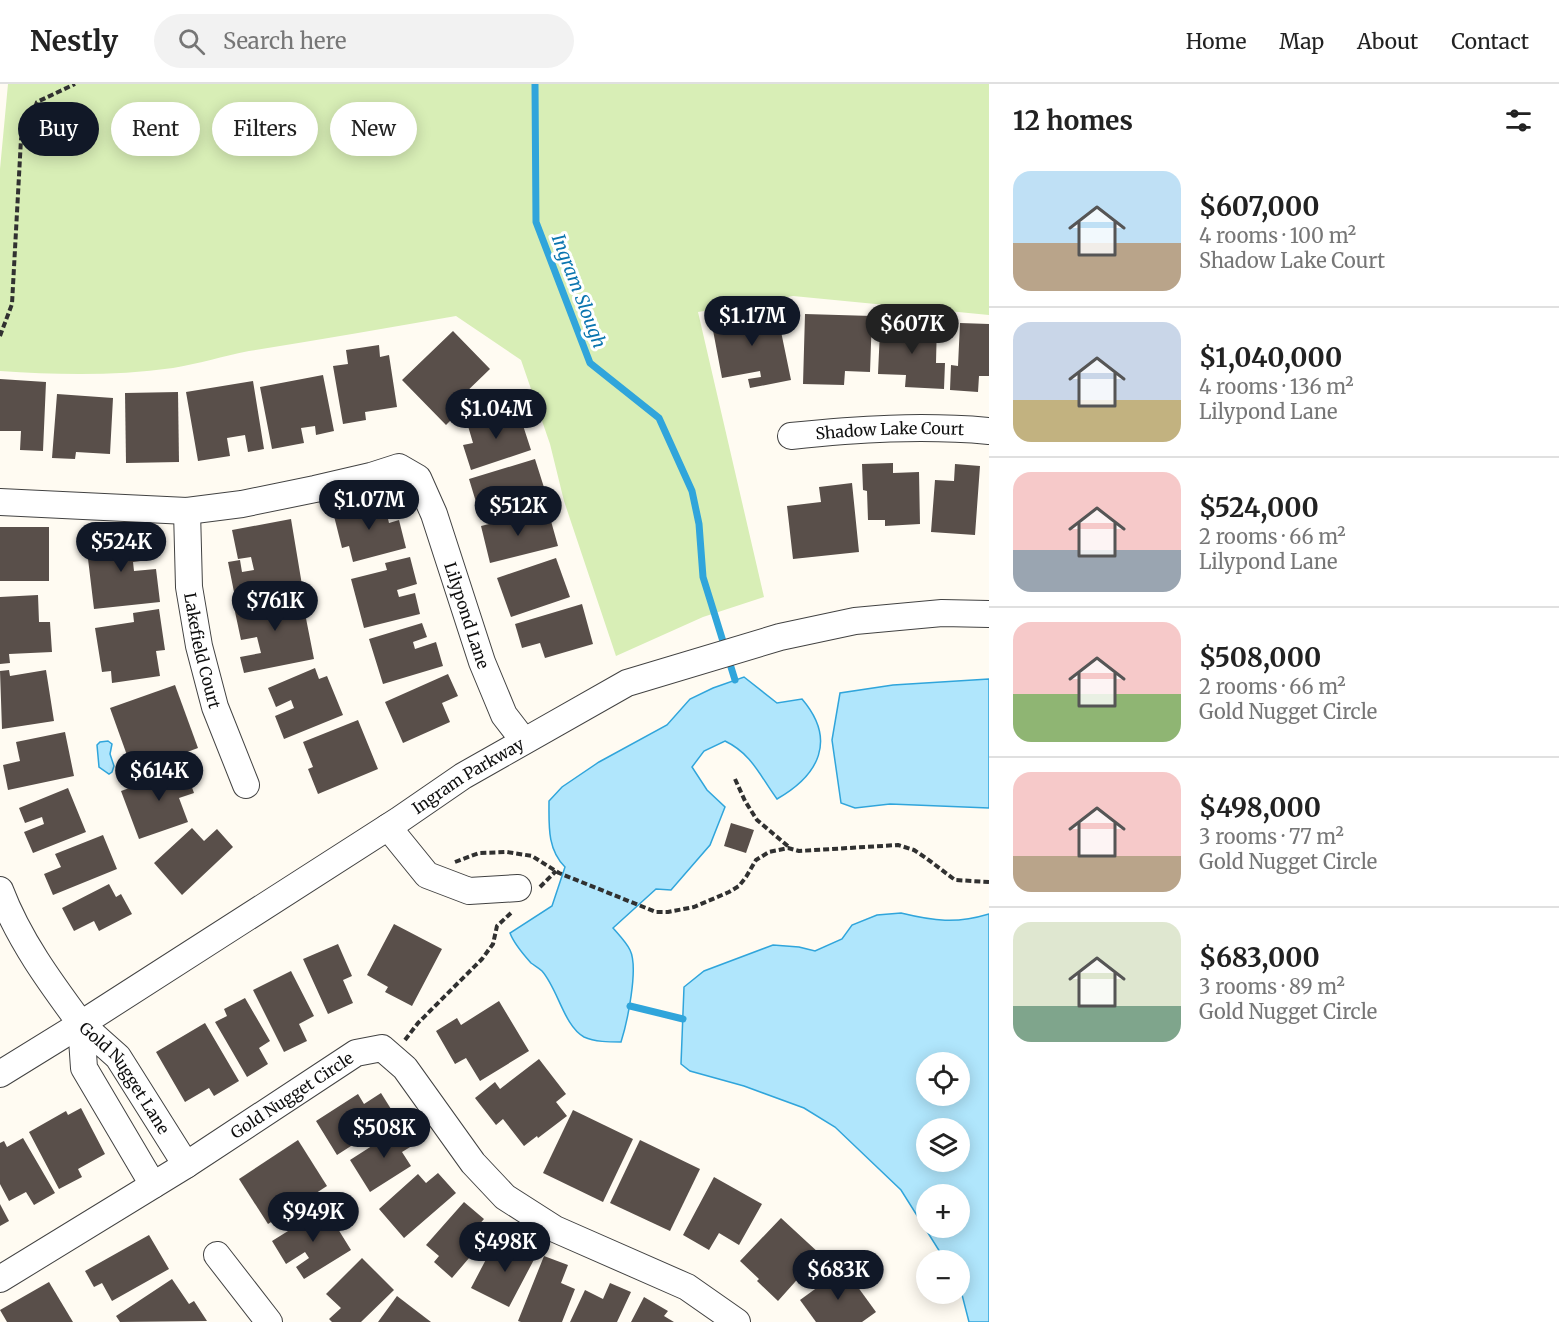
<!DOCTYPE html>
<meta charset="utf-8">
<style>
body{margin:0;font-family:Merriweather,serif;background:#f2f2f2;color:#222;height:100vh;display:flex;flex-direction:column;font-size:22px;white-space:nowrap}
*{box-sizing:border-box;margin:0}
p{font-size:20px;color:#767676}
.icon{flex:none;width:33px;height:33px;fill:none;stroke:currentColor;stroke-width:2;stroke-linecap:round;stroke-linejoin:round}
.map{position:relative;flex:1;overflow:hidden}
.side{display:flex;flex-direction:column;background:#fff;width:570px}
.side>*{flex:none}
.top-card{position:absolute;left:18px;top:18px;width:570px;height:54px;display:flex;gap:12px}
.tools{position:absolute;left:916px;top:968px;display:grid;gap:12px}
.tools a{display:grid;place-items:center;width:54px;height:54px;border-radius:50%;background:#fff;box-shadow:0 3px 15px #0003;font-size:30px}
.price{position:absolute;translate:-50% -51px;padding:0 14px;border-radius:21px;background:#111827;color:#fff;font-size:20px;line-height:39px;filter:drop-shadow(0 2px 3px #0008)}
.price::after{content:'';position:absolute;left:50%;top:36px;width:18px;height:14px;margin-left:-9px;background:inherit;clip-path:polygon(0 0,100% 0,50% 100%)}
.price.current{background:#222;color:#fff}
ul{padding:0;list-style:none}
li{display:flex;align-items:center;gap:18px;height:150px;padding:0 24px}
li+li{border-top:2px solid #e0e0e0}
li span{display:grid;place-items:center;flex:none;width:168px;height:120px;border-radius:18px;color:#555}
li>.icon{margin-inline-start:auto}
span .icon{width:72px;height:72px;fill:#fffc;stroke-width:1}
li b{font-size:26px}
h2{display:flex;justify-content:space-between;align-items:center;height:72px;padding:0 24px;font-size:26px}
.tag{padding:0 21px;border-radius:27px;background:#fff;box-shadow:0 3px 15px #0003;font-size:21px;line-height:54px}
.tag.current{background:#111827;color:#fff}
header{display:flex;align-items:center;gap:36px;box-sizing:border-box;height:84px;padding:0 30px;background:#fff;border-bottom:2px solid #e0e0e0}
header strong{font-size:28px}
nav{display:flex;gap:33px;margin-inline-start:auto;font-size:21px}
.search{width:420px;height:54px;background:#f2f2f2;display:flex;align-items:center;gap:15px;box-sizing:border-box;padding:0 21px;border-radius:33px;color:#767676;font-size:22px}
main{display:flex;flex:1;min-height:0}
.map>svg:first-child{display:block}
.green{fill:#d8eeb6}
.water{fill:#b0e6fc;stroke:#30a5db;stroke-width:1.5;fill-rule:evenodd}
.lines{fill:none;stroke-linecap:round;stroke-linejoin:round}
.stream{stroke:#30a5db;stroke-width:7}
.building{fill:#594f4a}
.minor-casing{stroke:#424242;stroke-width:28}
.path{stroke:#313131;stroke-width:4;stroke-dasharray:6 3;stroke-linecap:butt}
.minor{stroke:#fff;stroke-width:26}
.labels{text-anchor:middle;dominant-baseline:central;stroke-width:6;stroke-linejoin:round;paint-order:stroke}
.street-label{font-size:16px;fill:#0f0f0f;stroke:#fff}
.water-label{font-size:18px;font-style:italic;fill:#0a75af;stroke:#fff}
</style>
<header>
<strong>Nestly</strong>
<div class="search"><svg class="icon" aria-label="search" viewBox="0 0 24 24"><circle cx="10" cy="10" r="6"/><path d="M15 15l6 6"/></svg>Search here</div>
<nav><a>Home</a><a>Map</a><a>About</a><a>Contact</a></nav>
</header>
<main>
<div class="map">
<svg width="989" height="1238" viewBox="0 0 989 1238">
<rect width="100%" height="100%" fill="#fffbf2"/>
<path class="green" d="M8 0H989V231L793 212 698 228 764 513 703 533 616 572 564 417 550 360 521 276 456 232C387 244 318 256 249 267 223 272 198 280 173 284 116 292 58 291 0 287V85Z"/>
<g class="water">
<path d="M744 593 777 619 802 615C837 656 819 691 777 715 760 692 752 670 725 657L704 667 692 683 707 706 725 723 710 761 671 806 656 805 613 844C619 851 626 858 630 866 639 884 627 939 621 958 609 958 595 958 584 953 564 942 558 905 542 887 539 884 535 882 531 879 523 870 514 860 510 849L552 822 565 783C547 765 549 741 549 717L562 703 599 678 667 641 690 615 713 604Z"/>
<polygon points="989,595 989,724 890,720 855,724 841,719 832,656 840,609 893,601"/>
<polygon points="108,657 112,660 110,670 114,682 112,688 109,690 99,683 97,661 100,658"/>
<path d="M901 829C934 837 956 840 989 830V1238H969L960 1203V1176H945L901 1106 835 1043 804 1024 744 1002 690 987 681 980 684 903 704 887 773 861 799 863 815 867 842 855 852 841 877 831ZM927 978H960V1011H927ZM927 1044H960V1077H927ZM927 1110H960V1143H927Z"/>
</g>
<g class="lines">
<g class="stream">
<polyline points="535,0 536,138 590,279 659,334 692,407 699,440 703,493 735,596"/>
<polyline points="630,922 683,935"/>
</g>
</g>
<g class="building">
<polygon points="755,223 757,232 777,228 791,296 750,304 748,295 761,293 760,287 722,294 712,241 731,237 728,228"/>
<polygon points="805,230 872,232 870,288 845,287 844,301 803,300"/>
<polygon points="907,236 937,237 936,279 945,279 944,305 905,303 906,291 878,290 880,246 907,246"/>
<polygon points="960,239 989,240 989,292 979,292 978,308 950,306 951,281 958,282"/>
<polygon points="453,247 490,285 461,313 467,320 446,341 402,296"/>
<polygon points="379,261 380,273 389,271 397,323 365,328 366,336 343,340 333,282 348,280 346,266"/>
<polygon points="323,291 334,347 316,351 315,342 301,344 304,359 272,365 260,303"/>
<polygon points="0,295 46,298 43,367 20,366 21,347 0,347"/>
<polygon points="253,297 264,365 248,368 245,351 227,354 230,372 198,377 186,308"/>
<polygon points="178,308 179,378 126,379 125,309"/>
<polygon points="57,310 113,314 110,370 76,368 75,375 52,374"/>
<polygon points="518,326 531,366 471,386 463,361 473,359 468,342"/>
<polygon points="535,375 548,416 497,431 492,413 476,418 469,395"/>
<polygon points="893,379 893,389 919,388 920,440 885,442 885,436 868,436 867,407 863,406 862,380"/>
<polygon points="955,380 980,382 975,451 931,448 935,396 954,397"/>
<polygon points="852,399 859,468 793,475 787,422 821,418 819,403"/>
<polygon points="383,414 389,439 399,436 406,464 353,478 349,462 342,464 333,428"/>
<polygon points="542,427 545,438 551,437 558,462 490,479 481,442"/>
<polygon points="291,435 302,501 235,513 228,478 240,476 242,488 254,486 251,473 238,475 232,446"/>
<rect x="0" y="443" width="49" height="54"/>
<polygon points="145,452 148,476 133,478 134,487 156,485 160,518 94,525 86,458"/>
<polygon points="410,473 417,500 397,506 399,513 415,509 420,530 364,544 351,495 387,486 385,479"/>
<polygon points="556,474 570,513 511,533 497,494"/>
<polygon points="301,509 314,575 244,589 240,573 261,569 257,553 241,556 234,523"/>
<polygon points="38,511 39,538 50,538 52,568 9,570 10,579 0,580 0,513"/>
<polygon points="582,520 593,560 545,574 540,559 522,564 515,540"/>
<polygon points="159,525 165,566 156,567 160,592 112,599 111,587 102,588 95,544 134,538 133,529"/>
<polygon points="422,539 427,553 413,558 415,565 436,558 443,582 383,600 369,555"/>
<polygon points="315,584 319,595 327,592 343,631 284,655 275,632 294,624 291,616 276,623 268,604"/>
<polygon points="9,586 10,592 46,586 54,637 2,645 0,587"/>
<polygon points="448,590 458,612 442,619 450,638 403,659 385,618"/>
<polygon points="175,601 198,664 133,688 110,624"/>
<polygon points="358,636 378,685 318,710 308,685 313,683 303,658"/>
<polygon points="65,648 74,692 8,706 3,681 20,677 16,658"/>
<polygon points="183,678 194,709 179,714 188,738 139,755 121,707 163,692 160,686"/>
<polygon points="68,704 86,748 33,769 24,748 44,740 42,733 25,739 19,724"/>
<polygon points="731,739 754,746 746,769 724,762"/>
<polygon points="192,744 204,757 217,745 233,763 182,811 154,779"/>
<polygon points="103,751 117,785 53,811 44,790 61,783 55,770"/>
<polygon points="109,800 116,813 121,810 132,830 99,847 94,837 74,847 62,824"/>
<polygon points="394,840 442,865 412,922 385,908 388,903 367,891"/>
<polygon points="338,860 352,892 343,896 353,919 328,930 303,875"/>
<polygon points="291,887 314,932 299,940 307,957 284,968 253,906"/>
<polygon points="245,914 270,957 259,964 268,980 247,993 215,938 227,932 224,925"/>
<polygon points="499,917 529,967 480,997 466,974 455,980 436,947 457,934 461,941"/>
<polygon points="205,939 239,997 214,1012 209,1004 185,1018 156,968"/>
<polygon points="539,975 566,1010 556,1018 567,1032 538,1054 537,1052 524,1062 503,1035 496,1041 475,1014 495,998 500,1005"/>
<polygon points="381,1009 396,1033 337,1071 316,1037 358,1010 364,1020"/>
<polygon points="81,1024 105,1070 78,1085 82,1093 59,1105 29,1048 66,1027 68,1031"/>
<polygon points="573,1026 633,1055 603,1118 543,1089"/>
<polygon points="403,1042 415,1060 402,1068 411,1082 370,1108 350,1076"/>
<polygon points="23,1054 55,1109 34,1121 26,1108 9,1117 0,1100 0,1059 4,1057 7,1063"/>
<polygon points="298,1056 327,1102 268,1140 239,1095"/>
<polygon points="640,1056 700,1085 670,1147 610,1119"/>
<polygon points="438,1089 456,1109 404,1154 379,1125 418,1090 426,1099"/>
<polygon points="714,1093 762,1120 739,1161 719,1149 709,1166 683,1151"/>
<polygon points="464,1118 484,1135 470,1151 481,1160 452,1194 434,1178 439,1172 426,1161"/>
<polygon points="0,1120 9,1137 0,1142"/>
<polygon points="325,1124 351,1166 304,1195 296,1183 309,1174 305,1168 286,1180 272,1157"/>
<polygon points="781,1134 820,1170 778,1217 757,1197 759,1195 740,1177"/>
<polygon points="149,1151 169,1185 112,1217 102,1199 94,1203 85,1187"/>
<polygon points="516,1157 538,1168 509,1223 471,1204 492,1164 508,1173"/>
<polygon points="544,1172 568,1181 561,1199 575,1205 562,1238 521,1238 518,1237"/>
<polygon points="362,1174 394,1206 361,1238 332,1238 329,1235 341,1224 326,1210"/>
<polygon points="844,1184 876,1228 862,1238 816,1238 800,1216"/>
<polygon points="172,1195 189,1220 194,1217 207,1237 120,1238 116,1232"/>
<polygon points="49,1198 73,1238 7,1238 0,1226"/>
<polygon points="610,1199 631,1208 617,1238 570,1238 585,1206 603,1215"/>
<polygon points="397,1212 431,1238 378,1238"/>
<polygon points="644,1213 668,1227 664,1232 674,1238 631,1238"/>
</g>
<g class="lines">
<g class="minor-casing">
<g id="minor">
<path id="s1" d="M791 352C858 345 922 341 989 347"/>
<path id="s2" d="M0 418 187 427 242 420 315 405 371 392 399 383 418 394 434 430 482 578 504 631 524 657"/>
<path id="s3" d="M187 427 189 503 199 562 215 623 246 701"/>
<polyline points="388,743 427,791 469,807 518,804"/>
<path d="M0 806C19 856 50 898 81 940"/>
<path id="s4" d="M0 990 81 940 399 736 463 692 627 599 780 553 855 537 942 529 989 530"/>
<path id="s5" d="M153 1101 84 984 81 940 118 973 186 1081"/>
<polyline points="217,1171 269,1238"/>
<path id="s6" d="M0 1195 186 1081 356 969 382 964 405 984 473 1079 505 1113 555 1145 687 1203 737 1238"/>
</g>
</g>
<g class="path">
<polyline points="0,252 12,220 21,55 29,41 37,18 75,0"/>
<polyline points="735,695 745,717 757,736 789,763"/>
<polyline points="455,778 479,769 507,768 532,772 559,789 656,828 668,828 694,823 729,808 739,802 746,793 756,776 769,768 788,764 799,767 898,761 914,766 926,774 955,796 989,798"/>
<polyline points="540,803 556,787"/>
<polyline points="405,956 418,939 482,875 493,860 497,842 512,828"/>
</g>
<use href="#minor" class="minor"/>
</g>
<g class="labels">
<g class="street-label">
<text stroke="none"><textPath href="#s1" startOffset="99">Shadow Lake Court</textPath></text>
<text stroke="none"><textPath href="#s2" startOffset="572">Lilypond Lane</textPath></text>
<text stroke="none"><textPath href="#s3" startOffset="141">Lakefield Court</textPath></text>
<text stroke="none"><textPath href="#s4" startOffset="555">Ingram Parkway</textPath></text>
<text stroke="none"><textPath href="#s5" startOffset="250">Gold Nugget Lane</textPath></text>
<text stroke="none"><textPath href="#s6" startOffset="345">Gold Nugget Circle</textPath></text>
</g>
<g class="water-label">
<text transform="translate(579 207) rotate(69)">Ingram Slough</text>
</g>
</g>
</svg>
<div class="tools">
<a><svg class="icon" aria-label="locate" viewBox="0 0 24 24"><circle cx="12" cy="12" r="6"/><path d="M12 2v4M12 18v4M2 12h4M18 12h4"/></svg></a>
<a><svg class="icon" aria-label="layers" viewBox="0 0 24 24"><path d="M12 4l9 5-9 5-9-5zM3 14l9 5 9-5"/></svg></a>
<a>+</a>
<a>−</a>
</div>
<b class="price" style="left:752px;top:263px">$1.17M</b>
<b class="price current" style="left:912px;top:271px">$607K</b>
<b class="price" style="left:496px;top:356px">$1.04M</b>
<b class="price" style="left:369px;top:447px">$1.07M</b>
<b class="price" style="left:518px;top:453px">$512K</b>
<b class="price" style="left:121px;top:489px">$524K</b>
<b class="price" style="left:275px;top:548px">$761K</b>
<b class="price" style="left:159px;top:718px">$614K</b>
<b class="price" style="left:384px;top:1075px">$508K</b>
<b class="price" style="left:313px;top:1159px">$949K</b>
<b class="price" style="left:505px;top:1189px">$498K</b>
<b class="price" style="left:838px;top:1217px">$683K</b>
<div class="top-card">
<a class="tag current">Buy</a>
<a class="tag">Rent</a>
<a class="tag">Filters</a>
<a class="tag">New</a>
</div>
</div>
<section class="side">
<h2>12 homes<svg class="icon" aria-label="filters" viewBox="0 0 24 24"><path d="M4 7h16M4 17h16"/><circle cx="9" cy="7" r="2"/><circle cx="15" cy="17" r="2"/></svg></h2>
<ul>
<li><span style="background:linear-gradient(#bfe0f5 60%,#b9a48a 0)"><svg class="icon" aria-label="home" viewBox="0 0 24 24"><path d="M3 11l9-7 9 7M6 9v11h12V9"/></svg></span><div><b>$607,000</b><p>4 rooms · 100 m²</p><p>Shadow Lake Court</p></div></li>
<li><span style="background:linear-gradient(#c9d6e8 65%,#c2b280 0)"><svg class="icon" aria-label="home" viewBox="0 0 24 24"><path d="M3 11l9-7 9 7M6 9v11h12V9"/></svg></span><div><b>$1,040,000</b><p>4 rooms · 136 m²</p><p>Lilypond Lane</p></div></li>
<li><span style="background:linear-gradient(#f6c9c9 65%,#9aa5b1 0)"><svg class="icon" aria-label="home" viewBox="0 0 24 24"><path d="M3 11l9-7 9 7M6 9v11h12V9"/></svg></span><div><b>$524,000</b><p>2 rooms · 66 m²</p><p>Lilypond Lane</p></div></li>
<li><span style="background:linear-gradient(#f6c9c9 60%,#8fb573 0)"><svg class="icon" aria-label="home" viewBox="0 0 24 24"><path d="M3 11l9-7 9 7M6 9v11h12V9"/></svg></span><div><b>$508,000</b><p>2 rooms · 66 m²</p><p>Gold Nugget Circle</p></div></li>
<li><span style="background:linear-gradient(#f6c9c9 70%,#b9a48a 0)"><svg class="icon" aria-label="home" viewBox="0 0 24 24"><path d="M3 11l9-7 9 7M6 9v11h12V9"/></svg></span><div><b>$498,000</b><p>3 rooms · 77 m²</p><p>Gold Nugget Circle</p></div></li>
<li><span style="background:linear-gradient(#dfe7d0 70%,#7fa58c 0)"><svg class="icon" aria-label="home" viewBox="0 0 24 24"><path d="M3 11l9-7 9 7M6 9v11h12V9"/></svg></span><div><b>$683,000</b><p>3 rooms · 89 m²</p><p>Gold Nugget Circle</p></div></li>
</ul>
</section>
</main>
